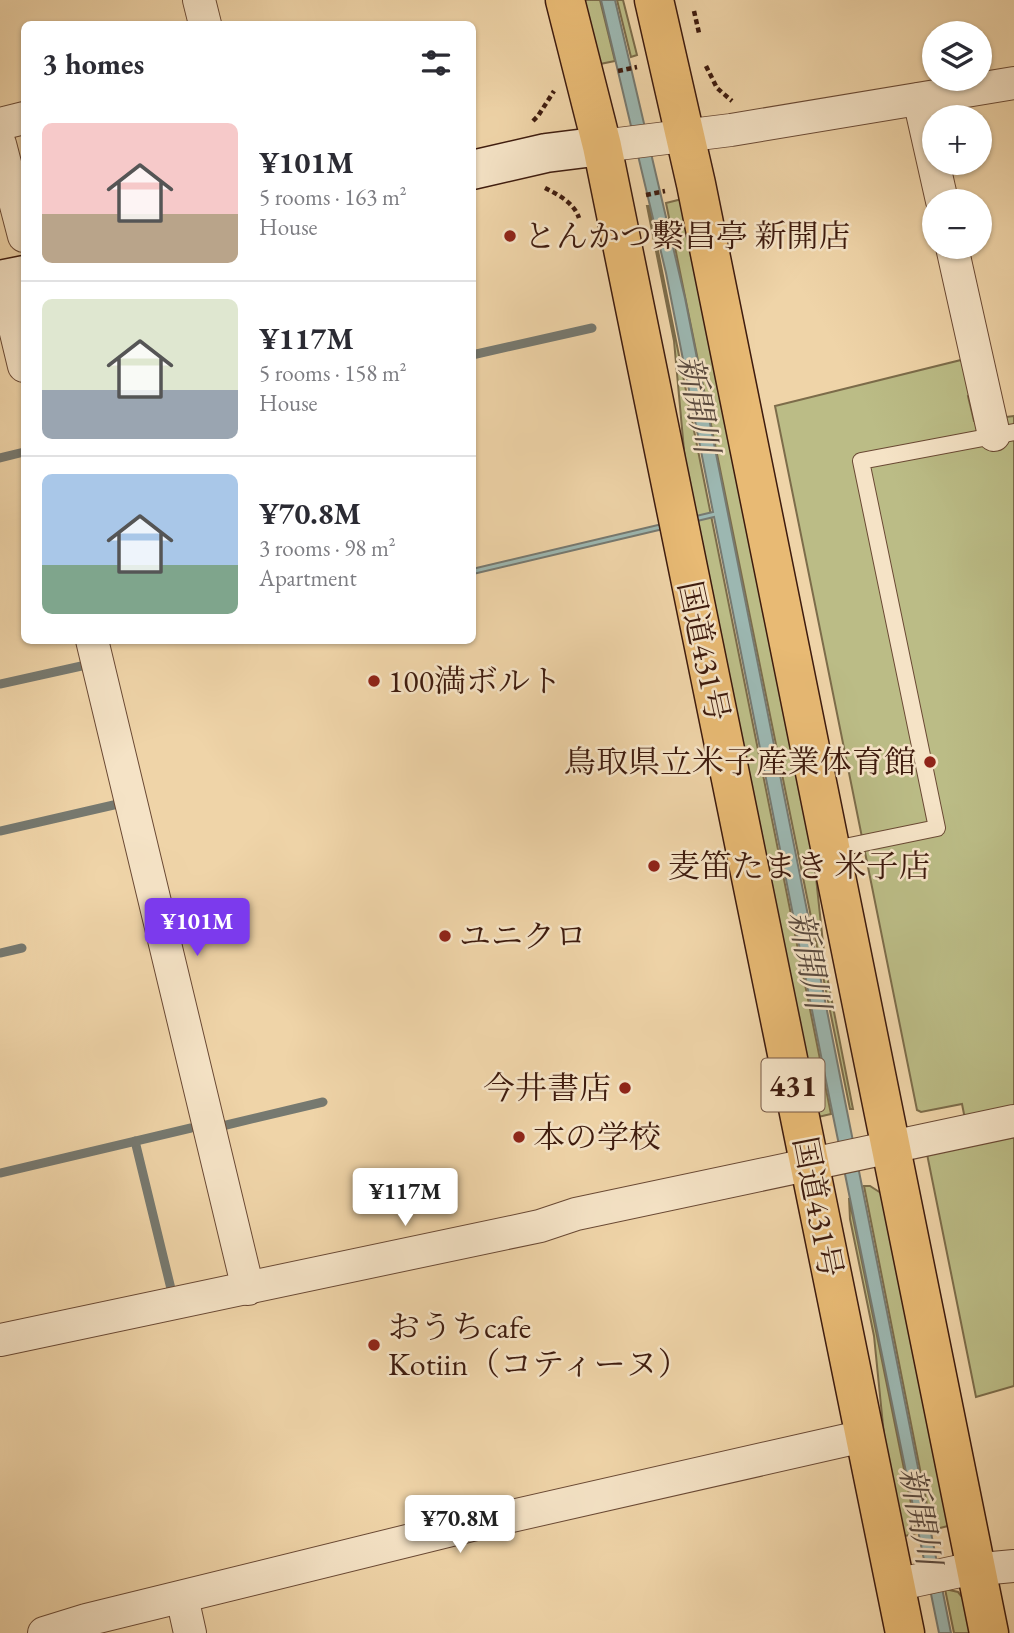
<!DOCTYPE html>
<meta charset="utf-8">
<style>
body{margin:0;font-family:"EB Garamond","Noto Serif JP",serif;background:#f7f7f7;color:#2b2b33;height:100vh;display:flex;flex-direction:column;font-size:26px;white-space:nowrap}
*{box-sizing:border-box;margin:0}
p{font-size:23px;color:#7c7c81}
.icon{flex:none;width:38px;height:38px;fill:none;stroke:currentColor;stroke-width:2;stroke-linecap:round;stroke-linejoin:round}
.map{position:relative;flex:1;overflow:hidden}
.drawer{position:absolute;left:21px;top:21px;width:455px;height:623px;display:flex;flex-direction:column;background:#fff;border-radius:10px;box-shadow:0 2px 5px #0004}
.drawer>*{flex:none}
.tools{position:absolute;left:922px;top:21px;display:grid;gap:14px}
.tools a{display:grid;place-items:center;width:70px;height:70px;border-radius:50%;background:#fff;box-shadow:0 2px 5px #0004;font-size:35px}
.price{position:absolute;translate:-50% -60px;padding:0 16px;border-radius:7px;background:#fff;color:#222;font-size:23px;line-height:46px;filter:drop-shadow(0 2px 4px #0008)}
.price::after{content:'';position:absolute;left:50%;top:42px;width:21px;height:16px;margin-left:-10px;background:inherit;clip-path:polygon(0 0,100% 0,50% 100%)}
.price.selected{background:#7c3aed;color:#fff}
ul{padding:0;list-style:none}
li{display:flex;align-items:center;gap:21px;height:175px;padding:0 21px}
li+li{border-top:2px solid #e1e1e2}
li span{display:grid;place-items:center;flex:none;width:196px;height:140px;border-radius:10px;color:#555}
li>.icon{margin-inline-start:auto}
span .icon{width:84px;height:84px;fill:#fffc;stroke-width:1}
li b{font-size:30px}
h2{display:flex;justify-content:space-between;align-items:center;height:84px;padding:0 21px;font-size:30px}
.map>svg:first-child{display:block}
.green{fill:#bbbc86;stroke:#7c6c4a;stroke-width:2}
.water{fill:#9cb7b1;stroke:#767970;stroke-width:2}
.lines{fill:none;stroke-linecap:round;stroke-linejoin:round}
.stream{stroke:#767970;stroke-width:9}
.lane-casing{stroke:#6a4934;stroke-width:18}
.street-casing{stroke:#6a4934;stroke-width:34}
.secondary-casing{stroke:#3e1b0e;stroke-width:41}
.highway-casing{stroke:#3e1b0e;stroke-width:41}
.path{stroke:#3e1b0e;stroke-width:4.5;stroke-dasharray:5 3.5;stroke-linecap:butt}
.lane{stroke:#f5e3c6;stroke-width:16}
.street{stroke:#f5e3c6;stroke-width:32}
.secondary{stroke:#f5e3c6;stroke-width:38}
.highway{stroke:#e8ba74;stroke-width:38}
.poi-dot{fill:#8f2418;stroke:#f5e3c6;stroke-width:2.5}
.labels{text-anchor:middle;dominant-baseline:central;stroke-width:5;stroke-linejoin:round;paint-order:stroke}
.shield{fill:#f5e3c6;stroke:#755745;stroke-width:2}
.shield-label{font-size:30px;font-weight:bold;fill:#3e1b0e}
.poi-label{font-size:32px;fill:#3e1b0e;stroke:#f5e3c6;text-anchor:start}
.street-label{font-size:32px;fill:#3e1b0e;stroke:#f5e3c6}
.water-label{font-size:33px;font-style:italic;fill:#5a4a3f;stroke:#f5e3c6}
</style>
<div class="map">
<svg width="1014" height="1633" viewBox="0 0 1014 1633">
<rect width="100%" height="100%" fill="#efd4a8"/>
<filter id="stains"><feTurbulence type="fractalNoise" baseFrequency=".00286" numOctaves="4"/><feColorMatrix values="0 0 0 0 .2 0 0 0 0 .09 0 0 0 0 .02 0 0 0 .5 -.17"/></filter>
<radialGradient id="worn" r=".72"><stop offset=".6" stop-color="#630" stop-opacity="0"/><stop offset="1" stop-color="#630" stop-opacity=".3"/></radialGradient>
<g class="green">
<polygon points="584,0 600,0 615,61 600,64"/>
<polygon points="617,0 623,0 637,55 631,57"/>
<polygon points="682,199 812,840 826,971 853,1109 850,1109 666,203"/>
<polygon points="647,206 649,206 831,1114 818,1117 686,472 674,341"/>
<polygon points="961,360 977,391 968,396 974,421 1014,416 1014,1109 965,1119 962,1104 921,1112 917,1110 775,406"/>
<polygon points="1014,1137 1014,1386 976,1397 927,1154"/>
<polygon points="864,1186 870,1186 884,1195 952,1525 932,1530"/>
<polygon points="849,1198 917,1533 901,1537 887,1465 874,1336 850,1219"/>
<polygon points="945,1589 958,1592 967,1603 973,1633 954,1633"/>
</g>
<polygon class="water" points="601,0 615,0 685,298 951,1633 939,1633 830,1101 714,517 473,574 472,569 713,512 666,273"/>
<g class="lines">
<g class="stream">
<polyline points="472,355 592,328"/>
<polyline points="0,458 24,452"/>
<polyline points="0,684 86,665"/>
<polyline points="0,831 118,804"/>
<polyline points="0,953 22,948"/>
<polyline points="218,1127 323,1102"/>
<polyline points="135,1141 173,1297"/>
<polyline points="0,1173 191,1128"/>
</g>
<g class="lane-casing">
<polyline id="lane" points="830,850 937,828 861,461 1014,432"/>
</g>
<g class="street-casing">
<g id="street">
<polyline points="199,0 205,24"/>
<polyline points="919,99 942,201"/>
<polyline points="0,124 24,118"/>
<polyline points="0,144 24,236"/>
<polyline points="602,146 731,130 1014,83"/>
<polyline points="952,247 994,435"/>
<polyline points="3,279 24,366"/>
<polyline points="92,640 248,1289"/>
<polyline points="0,1340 540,1226 576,1214 1014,1121"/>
<polyline points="895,1585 960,1571 1014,1566"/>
<polyline points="182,1597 190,1633"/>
<polyline points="44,1633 86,1620 472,1525 864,1436"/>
</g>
</g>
<g class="secondary-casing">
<g id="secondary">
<polyline points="472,170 546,153 602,146"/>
<polyline points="0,280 24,275"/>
</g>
</g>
<g class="highway-casing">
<g id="highway">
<polyline points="565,0 602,146 905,1633"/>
<polyline points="654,0 696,184 989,1633"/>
</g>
</g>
<g class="path">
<polyline points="694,11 699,33"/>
<polyline points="706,66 717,88 732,101"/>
<polyline points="618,71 637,67"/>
<polyline points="533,121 538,116 554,91"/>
<path d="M545 188C559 195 574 203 579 218"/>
<polyline points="646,195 665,191"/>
</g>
<use href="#lane" class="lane"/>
<use href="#street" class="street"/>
<use href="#secondary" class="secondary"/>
<use href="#highway" class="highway"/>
</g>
<g class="poi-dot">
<circle cx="510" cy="236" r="7"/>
<circle cx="374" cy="681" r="7"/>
<circle cx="930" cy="762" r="7"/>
<circle cx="654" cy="866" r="7"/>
<circle cx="445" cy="936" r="7"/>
<circle cx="625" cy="1088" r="7"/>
<circle cx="519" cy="1137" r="7"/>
<circle cx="374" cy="1345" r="7"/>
</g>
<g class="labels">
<rect class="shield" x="761.5" y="1058.5" width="63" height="53" rx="5"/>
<g class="shield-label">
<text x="793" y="1085">431</text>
</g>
<g class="poi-label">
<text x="524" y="236">とんかつ繫昌亭 新開店</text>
<text x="388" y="681">100満ボルト</text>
<text x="916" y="762" text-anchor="end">鳥取県立米子産業体育館</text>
<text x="668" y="866">麦笛たまき 米子店</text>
<text x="459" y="936">ユニクロ</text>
<text x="611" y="1088" text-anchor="end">今井書店</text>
<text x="533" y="1137">本の学校</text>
<text x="388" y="1327">おうちcafe<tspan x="388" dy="37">Kotiin（コティーヌ）</tspan></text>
</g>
<g class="street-label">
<text transform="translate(704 651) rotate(78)">国道431号</text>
<text transform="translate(818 1207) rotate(79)">国道431号</text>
</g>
<g class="water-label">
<text transform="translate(699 404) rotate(79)">新開川</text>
<text transform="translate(810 960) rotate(79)">新開川</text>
<text transform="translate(921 1516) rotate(79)">新開川</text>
</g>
</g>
<rect width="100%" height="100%" filter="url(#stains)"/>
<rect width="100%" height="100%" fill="url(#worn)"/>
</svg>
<div class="tools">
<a><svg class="icon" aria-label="layers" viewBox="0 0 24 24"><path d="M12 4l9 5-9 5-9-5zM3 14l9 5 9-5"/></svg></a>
<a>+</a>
<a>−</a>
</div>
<b class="price selected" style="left:197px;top:958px">¥101M</b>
<b class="price" style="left:405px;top:1228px">¥117M</b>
<b class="price" style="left:460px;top:1555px">¥70.8M</b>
<section class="drawer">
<h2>3 homes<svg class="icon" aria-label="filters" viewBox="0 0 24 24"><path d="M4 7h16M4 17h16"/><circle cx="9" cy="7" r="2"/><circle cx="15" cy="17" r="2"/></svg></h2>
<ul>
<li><span style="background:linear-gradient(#f6c9c9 65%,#b9a48a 0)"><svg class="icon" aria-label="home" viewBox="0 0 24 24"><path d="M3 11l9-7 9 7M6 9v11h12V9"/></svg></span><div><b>¥101M</b><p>5 rooms · 163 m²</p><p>House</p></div></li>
<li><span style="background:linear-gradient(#dfe7d0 65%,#9aa5b1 0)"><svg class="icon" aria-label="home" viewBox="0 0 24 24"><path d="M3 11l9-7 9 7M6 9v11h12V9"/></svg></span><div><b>¥117M</b><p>5 rooms · 158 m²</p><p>House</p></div></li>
<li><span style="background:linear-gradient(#a9c7e8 65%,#7fa58c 0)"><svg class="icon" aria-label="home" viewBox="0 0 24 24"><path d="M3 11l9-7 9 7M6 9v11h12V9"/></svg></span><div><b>¥70.8M</b><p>3 rooms · 98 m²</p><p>Apartment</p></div></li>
</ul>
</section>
</div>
